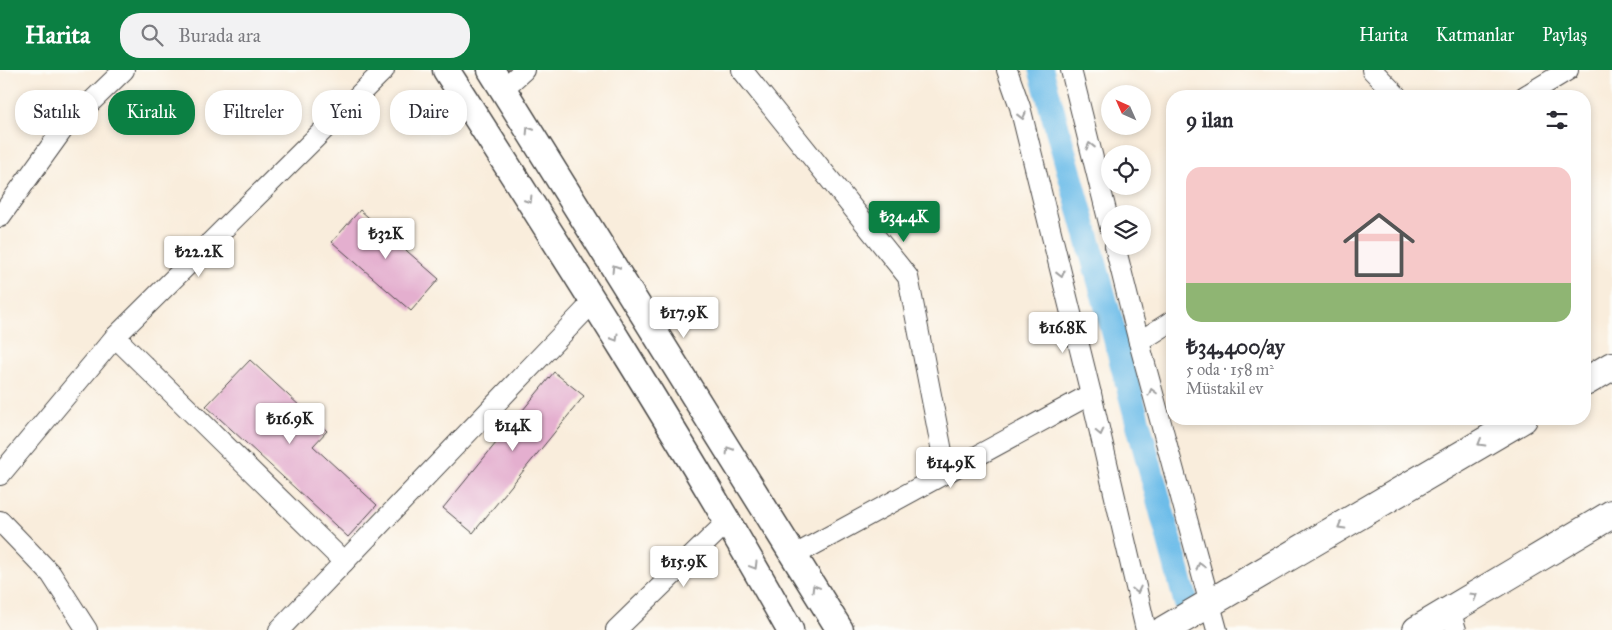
<!DOCTYPE html>
<html lang="tr">
<meta charset="utf-8">
<style>
body{margin:0;font-family:"IM FELL Great Primer",serif;background:#f2f2f3;color:#2b2b33;height:100vh;display:flex;flex-direction:column;font-size:19px;white-space:nowrap}
*{box-sizing:border-box;margin:0}
p{font-size:16px;color:#7c7c81}
.icon{flex:none;width:28px;height:28px;fill:none;stroke:currentColor;stroke-width:2;stroke-linecap:round;stroke-linejoin:round}
.map{position:relative;flex:1;overflow:hidden}
.panel{position:absolute;left:1166px;top:20px;width:425px;height:335px;display:flex;flex-direction:column;background:#fff;border-radius:20px;box-shadow:0 2px 8px #0003}
.panel>*{flex:none}
.hud{position:absolute;left:15px;top:20px;width:475px;height:45px;display:flex;gap:10px}
.needle{width:32px;rotate:315deg}
.buttons{position:absolute;left:1101px;top:15px;display:grid;gap:10px}
.buttons a{display:grid;place-items:center;width:50px;height:50px;border-radius:50%;background:#fff;box-shadow:0 2px 8px #0003;font-size:25px}
.price{position:absolute;translate:-50% -42px;padding:0 11px;border-radius:5px;background:#fff;color:#222;font-size:16px;line-height:32px;filter:drop-shadow(0 1px 2px #0008)}
.price::after{content:'';position:absolute;left:50%;top:30px;width:15px;height:11px;margin-left:-8px;background:inherit;clip-path:polygon(0 0,100% 0,50% 100%)}
.price.active{background:#0b8043;color:#fff}
ul{padding:0;list-style:none}
li{display:grid;align-content:center;gap:10px;height:265px;padding:0 20px}
li span{display:grid;place-items:center;height:155px;border-radius:15px;color:#555}
li>.icon{margin-inline-start:auto}
span .icon{width:90px;height:90px;fill:#fffc;stroke-width:1}
li b{font-size:21px}
h2{display:flex;justify-content:space-between;align-items:center;height:60px;padding:0 20px;font-size:21px}
.pill{padding:0 18px;border-radius:20px;background:#fff;box-shadow:0 2px 8px #0003;font-size:18px;line-height:45px}
.pill.active{background:#0b8043;color:#fff}
header{display:flex;align-items:center;gap:30px;box-sizing:border-box;height:70px;padding:0 25px;background:#0b8043;color:#fff}
header strong{font-size:24px}
nav{display:flex;gap:28px;margin-inline-start:auto;font-size:18px}
.search{width:350px;height:45px;background:#f2f2f3;display:flex;align-items:center;gap:12px;box-sizing:border-box;padding:0 18px;border-radius:20px;color:#7c7c81;font-size:19px}
.map>svg:first-child{display:block}
.lines{fill:none;stroke-linecap:round;stroke-linejoin:round}
.canal{stroke:#6ebde9;stroke-width:25}
.building{fill:#e4afcf}
.minor-casing{stroke:#4a4846;stroke-width:22}
.tertiary-casing{stroke:#4a4846;stroke-width:29}
.primary-casing{stroke:#4a4846;stroke-width:30}
.minor{stroke:#fff;stroke-width:20}
.tertiary{stroke:#fff;stroke-width:26}
.primary{stroke:#fff;stroke-width:28}
.oneway{stroke:#a0a0a0}
</style>
<header>
<strong>Harita</strong>
<div class="search"><svg class="icon" aria-label="search" viewBox="0 0 24 24"><circle cx="10" cy="10" r="6"/><path d="M15 15l6 6"/></svg>Burada ara</div>
<nav><a>Harita</a><a>Katmanlar</a><a>Paylaş</a></nav>
</header>
<div class="map">
<svg width="1612" height="560" viewBox="0 0 1612 560">
<rect width="100%" height="100%" fill="#fdfcf7"/>
<filter id="ink" filterUnits="userSpaceOnUse"><feTurbulence type="fractalNoise" baseFrequency=".02" numOctaves="2"/><feDisplacementMap in="SourceGraphic" scale="10" xChannelSelector="R" yChannelSelector="G"/><feConvolveMatrix kernelMatrix="1 2 1 2 8 2 1 2 1" color-interpolation-filters="sRGB"/></filter>
<filter id="wash" filterUnits="userSpaceOnUse"><feTurbulence type="fractalNoise" baseFrequency=".0096" numOctaves="4" result="noise"/><feDisplacementMap in="SourceGraphic" scale="20" xChannelSelector="R" yChannelSelector="G"/><feGaussianBlur stdDeviation="1.12" result="paint"/><feColorMatrix in="noise" values="0 0 0 0 0 0 0 0 0 0 0 0 0 0 0 0 0 1.4 0 .05"/><feComposite in="paint" operator="in"/></filter>
<g filter="url(#wash)">
<rect width="100%" height="100%" fill="#f9eddc"/>
<g class="lines">
<polyline class="canal" points="1041,0 1115,267 1186,532"/>
</g>
<g id="blocks">
<g class="building">
<polygon points="360,140 439,209 411,241 332,172"/>
<polygon points="250,290 327,361 313,376 377,435 348,467 206,336"/>
<polygon points="554,302 584,326 473,463 443,438"/>
</g>
</g>
</g>
<g filter="url(#ink)">
<use href="#blocks" fill-opacity="0" stroke="#4a4846" stroke-width="1"/>
<g class="lines">
<g class="minor-casing">
<g id="minor">
<polyline points="742,0 908,207 946,402"/>
<polyline points="1007,0 1020,37 1091,324 1146,560"/>
<polyline points="1071,0 1110,157"/>
<polyline points="1372,0 1397,26"/>
<polyline points="503,19 524,0"/>
<polyline points="1525,26 1568,0"/>
<polyline points="0,147 64,58 124,0"/>
<polyline points="1115,176 1139,272 1217,560"/>
<polyline points="115,267 344,492"/>
<polyline points="1139,272 1172,251"/>
<polyline points="0,405 115,267 384,0"/>
<polyline points="0,451 51,504 87,560"/>
<polyline points="795,485 1091,324"/>
<polyline points="1450,540 1456,560"/>
<polyline points="279,560 593,232"/>
<polyline points="616,560 727,452"/>
</g>
</g>
<g class="tertiary-casing">
<g id="tertiary">
<path d="M446 0C564 184 683 370 790 560"/>
<polyline points="491,0 840,560"/>
</g>
</g>
<g class="primary-casing">
<g id="primary">
<polyline points="1585,312 1612,296"/>
<polyline points="1164,560 1523,349"/>
<polyline points="1417,560 1612,444"/>
</g>
</g>
<use href="#minor" class="minor"/>
<use href="#tertiary" class="tertiary"/>
<use href="#primary" class="primary"/>
</g>
<defs><path id="oneway-chevron" d="M-2-3.5L2.5 0L-2 3.5" fill="none" stroke-width="1.6" stroke-linecap="round" stroke-linejoin="round" transform="scale(1.25)"/></defs>
<g class="oneway">
<use href="#oneway-chevron" transform="translate(1022 46) rotate(76)"/>
<use href="#oneway-chevron" transform="translate(529 60) rotate(-122)"/>
<use href="#oneway-chevron" transform="translate(1090 76) rotate(-104)"/>
<use href="#oneway-chevron" transform="translate(529 130) rotate(58)"/>
<use href="#oneway-chevron" transform="translate(615 198) rotate(-122)"/>
<use href="#oneway-chevron" transform="translate(1061 204) rotate(76)"/>
<use href="#oneway-chevron" transform="translate(615 268) rotate(59)"/>
<use href="#oneway-chevron" transform="translate(1152 322) rotate(-105)"/>
<use href="#oneway-chevron" transform="translate(1100 362) rotate(77)"/>
<use href="#oneway-chevron" transform="translate(1481 373) rotate(150)"/>
<use href="#oneway-chevron" transform="translate(729 380) rotate(-122)"/>
<use href="#oneway-chevron" transform="translate(1341 456) rotate(150)"/>
<use href="#oneway-chevron" transform="translate(754 496) rotate(59)"/>
<use href="#oneway-chevron" transform="translate(1200 496) rotate(-105)"/>
<use href="#oneway-chevron" transform="translate(815 518) rotate(-121)"/>
<use href="#oneway-chevron" transform="translate(1137 520) rotate(77)"/>
<use href="#oneway-chevron" transform="translate(1474 526) rotate(-31)"/>
</g>
</g>
</svg>
<div class="buttons">
<a><svg class="needle" viewBox="-14 -14 28 28"><path d="M0-13l5 13h-10z" fill="#e53935"/><path d="M0 13l5-13h-10z" fill="#7c7c81"/></svg></a>
<a><svg class="icon" aria-label="locate" viewBox="0 0 24 24"><circle cx="12" cy="12" r="6"/><path d="M12 2v4M12 18v4M2 12h4M18 12h4"/></svg></a>
<a><svg class="icon" aria-label="layers" viewBox="0 0 24 24"><path d="M12 4l9 5-9 5-9-5zM3 14l9 5 9-5"/></svg></a>
</div>
<b class="price active" style="left:904px;top:173px">₺34.4K</b>
<b class="price" style="left:386px;top:190px">₺32K</b>
<b class="price" style="left:199px;top:208px">₺22.2K</b>
<b class="price" style="left:684px;top:269px">₺17.9K</b>
<b class="price" style="left:1063px;top:284px">₺16.8K</b>
<b class="price" style="left:290px;top:375px">₺16.9K</b>
<b class="price" style="left:513px;top:382px">₺14K</b>
<b class="price" style="left:951px;top:419px">₺14.9K</b>
<b class="price" style="left:684px;top:518px">₺15.9K</b>
<div class="hud">
<a class="pill">Satılık</a>
<a class="pill active">Kiralık</a>
<a class="pill">Filtreler</a>
<a class="pill">Yeni</a>
<a class="pill">Daire</a>
</div>
<section class="panel">
<h2>9 ilan<svg class="icon" aria-label="filters" viewBox="0 0 24 24"><path d="M4 7h16M4 17h16"/><circle cx="9" cy="7" r="2"/><circle cx="15" cy="17" r="2"/></svg></h2>
<ul>
<li><span style="background:linear-gradient(#f6c9c9 75%,#8fb573 0)"><svg class="icon" aria-label="home" viewBox="0 0 24 24"><path d="M3 11l9-7 9 7M6 9v11h12V9"/></svg></span><div><b>₺34,400/ay</b><p>5 oda · 158 m²</p><p>Müstakil ev</p></div></li>
</ul>
</section>
</div>
